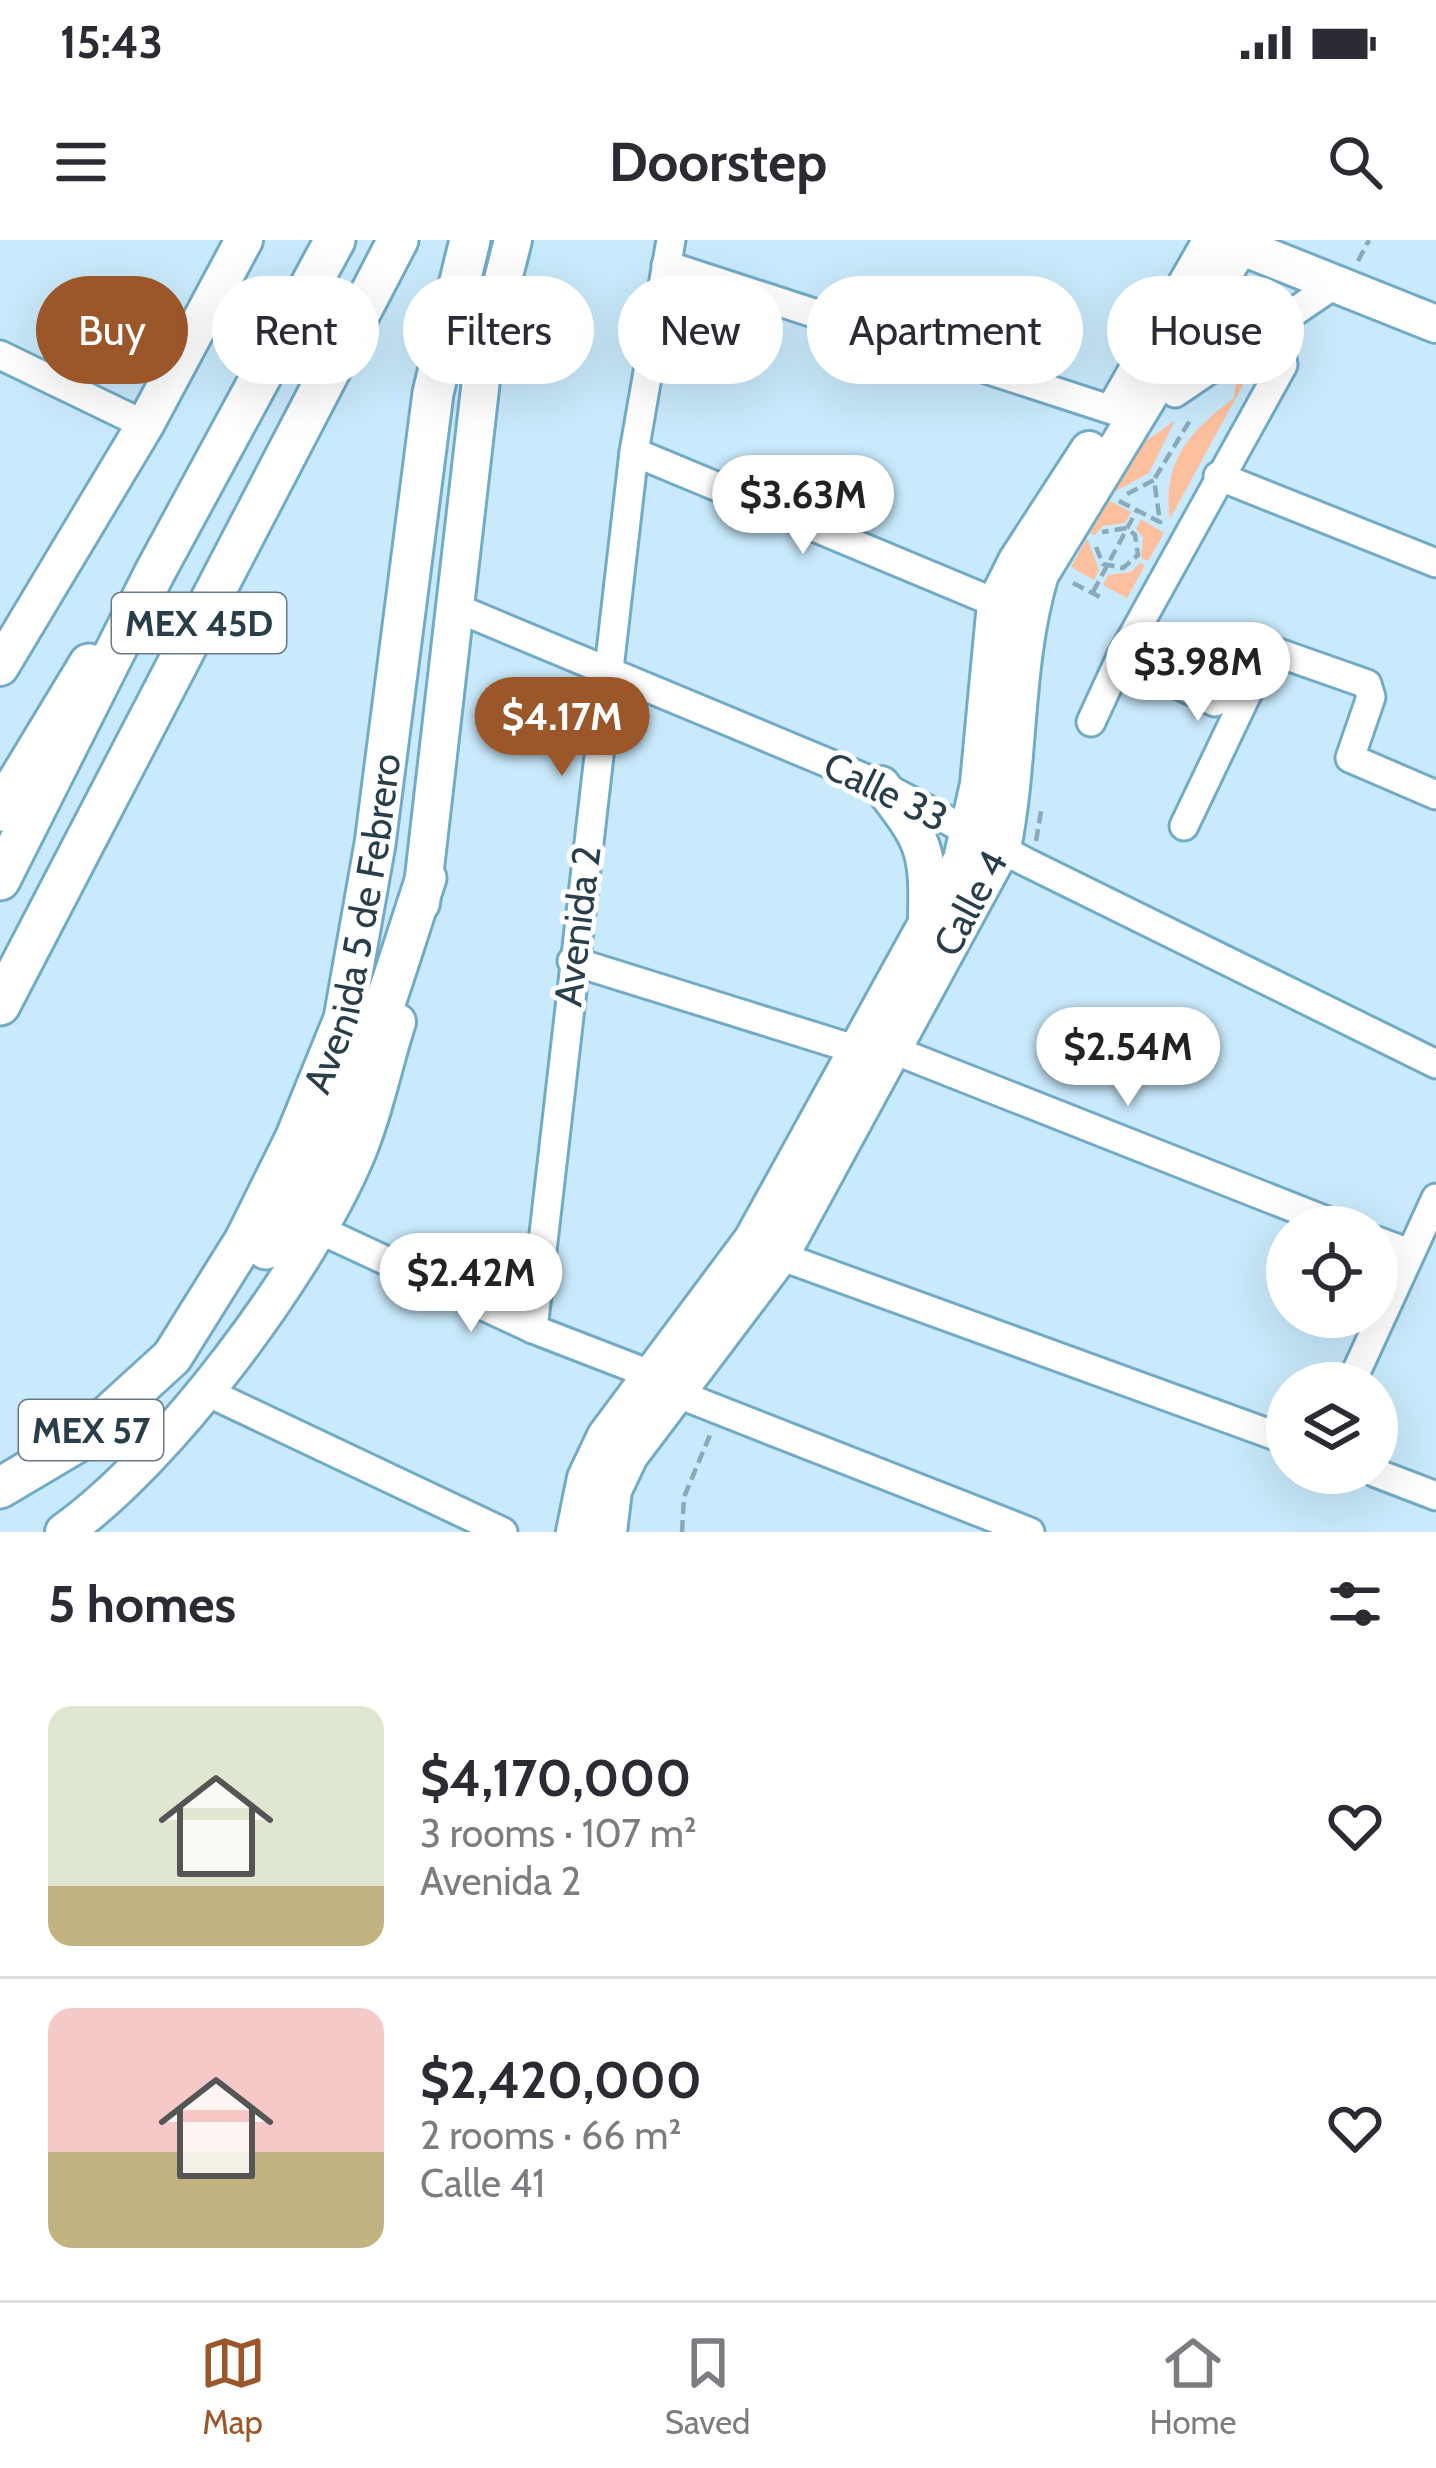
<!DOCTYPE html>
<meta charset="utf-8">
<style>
body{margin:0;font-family:Cabin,sans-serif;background:#f7f7f7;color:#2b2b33;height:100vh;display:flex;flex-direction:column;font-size:45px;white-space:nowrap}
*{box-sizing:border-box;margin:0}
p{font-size:39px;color:#7c7c81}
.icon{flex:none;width:66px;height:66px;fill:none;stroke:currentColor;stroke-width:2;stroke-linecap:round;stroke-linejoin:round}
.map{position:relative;height:1292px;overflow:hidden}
.side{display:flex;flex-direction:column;background:#fff;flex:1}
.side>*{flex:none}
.hud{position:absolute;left:36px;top:36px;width:1365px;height:108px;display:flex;gap:24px}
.buttons{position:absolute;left:1266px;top:966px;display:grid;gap:24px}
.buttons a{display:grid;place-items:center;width:132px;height:132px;border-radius:50%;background:#fff;box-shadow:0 12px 48px #0002;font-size:60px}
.price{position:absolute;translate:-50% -102px;padding:0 27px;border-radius:42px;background:#fff;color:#222;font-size:39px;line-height:78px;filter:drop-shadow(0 3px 6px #0008)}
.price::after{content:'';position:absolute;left:50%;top:72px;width:36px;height:27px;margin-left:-18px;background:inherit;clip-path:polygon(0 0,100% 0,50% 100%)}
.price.selected{background:#9b562a;color:#fff}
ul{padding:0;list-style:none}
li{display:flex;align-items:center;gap:36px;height:300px;padding:0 48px}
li+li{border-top:3px solid #e1e1e2}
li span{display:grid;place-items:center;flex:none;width:336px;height:240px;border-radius:24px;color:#555}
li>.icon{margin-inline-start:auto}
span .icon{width:144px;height:144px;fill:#fffc;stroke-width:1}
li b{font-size:51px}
h2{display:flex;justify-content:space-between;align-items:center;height:144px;padding:0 48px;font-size:51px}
.chip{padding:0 42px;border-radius:54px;background:#fff;box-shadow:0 12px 48px #0002;font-size:42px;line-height:108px}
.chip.selected{background:#9b562a;color:#fff}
.status{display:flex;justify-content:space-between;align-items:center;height:84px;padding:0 60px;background:#fff;direction:ltr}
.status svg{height:33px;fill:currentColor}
header{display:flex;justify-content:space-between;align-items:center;height:156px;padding:0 48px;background:#fff;font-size:54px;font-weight:800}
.dock{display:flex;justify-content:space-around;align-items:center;height:168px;border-top:3px solid #e1e1e2;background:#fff;font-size:33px;color:#7c7c81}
.dock a{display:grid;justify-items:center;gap:6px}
.dock .selected{color:#9b562a}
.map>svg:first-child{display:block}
.green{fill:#fdc09e}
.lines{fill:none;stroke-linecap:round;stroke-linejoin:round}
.minor-casing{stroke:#73abc7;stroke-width:33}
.major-casing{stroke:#73abc7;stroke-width:42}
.highway-casing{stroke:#73abc7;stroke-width:45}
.path{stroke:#8ca9b8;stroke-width:4.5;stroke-dasharray:12 6;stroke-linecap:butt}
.minor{stroke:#fff;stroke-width:27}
.major{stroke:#fff;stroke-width:36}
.highway{stroke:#fff;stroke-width:39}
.labels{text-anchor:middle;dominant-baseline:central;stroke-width:10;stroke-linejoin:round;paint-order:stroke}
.shield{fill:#fff;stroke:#687981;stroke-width:3}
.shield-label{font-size:36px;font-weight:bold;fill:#283f4b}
.street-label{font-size:39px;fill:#283f4b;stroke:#fff}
</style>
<div class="status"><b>15:43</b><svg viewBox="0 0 49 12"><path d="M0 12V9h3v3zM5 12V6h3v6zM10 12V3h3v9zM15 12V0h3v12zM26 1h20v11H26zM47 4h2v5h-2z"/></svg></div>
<header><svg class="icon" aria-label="menu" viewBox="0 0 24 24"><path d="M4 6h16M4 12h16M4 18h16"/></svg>Doorstep<svg class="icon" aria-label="search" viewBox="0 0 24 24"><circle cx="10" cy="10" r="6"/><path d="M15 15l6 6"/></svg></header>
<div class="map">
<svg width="1436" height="1292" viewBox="0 0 1436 1292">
<rect width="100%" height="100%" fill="#c9eafc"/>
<g class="green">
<path d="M1251 130 1170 279C1162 221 1189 192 1234 158L1236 142Z"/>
<polygon points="1175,181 1149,233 1114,252 1138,206"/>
<polygon points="1108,260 1131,272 1125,283 1103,286 1095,295 1090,293"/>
<polygon points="1141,279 1164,293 1148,321 1141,318 1143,297 1136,289"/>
<polygon points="1087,298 1099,330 1094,340 1071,327"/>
<polygon points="1140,323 1145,325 1127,358 1103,345 1108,335 1131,332"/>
</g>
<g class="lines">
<g class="minor-casing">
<g id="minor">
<polyline points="666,25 1115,171"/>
<polyline points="0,115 145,185"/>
<polyline points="1175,153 1335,44"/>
<polyline points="634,212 996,363"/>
<polyline points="1218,236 1436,323"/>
<polyline points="454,367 881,545 1026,622 1436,824"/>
<polyline points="1121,417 1215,462 1256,405 1367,444 1371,457 1350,518 1436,555"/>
<polyline points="1091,482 1121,417 1283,125 1277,84"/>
<polyline points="1184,586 1259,429"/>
<polyline points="572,721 854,809"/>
<polyline points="891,809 1342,987"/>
<polyline points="318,989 533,1089 652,1135"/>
<polyline points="1377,1001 1409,1013"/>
<polyline points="780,1016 1287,1200"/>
<polyline points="533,1089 634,212 671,0"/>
<polyline points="1351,1143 1436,958"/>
<polyline points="207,1152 503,1292"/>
<polyline points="673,1152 1030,1292"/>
<polyline points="1376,1233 1436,1256"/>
</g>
</g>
<g class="major-casing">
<g id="major">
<polyline points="1225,0 1436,84"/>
<polyline points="1119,163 1212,0"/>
<polyline points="0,427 145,185 244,0"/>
<path d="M881 545C922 599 929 606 927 676"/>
<polyline points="421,663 484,114 513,0"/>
<path d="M64 1292C168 1218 306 1033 356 915 374 873 383 825 397 782"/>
<polyline points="575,1292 586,1238 606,1196 753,999 962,620 979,544 996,363 1017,321 1089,210"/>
<path d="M608 1292 613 1250 629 1216 780 1016 1002 608C1020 518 1013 423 1040 334L1244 0"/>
</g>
</g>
<g class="highway-casing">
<g id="highway">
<polyline points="0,571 89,424"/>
<polyline points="0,640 155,332 335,0"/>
<polyline points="0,765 398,0"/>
<path d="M266 1009C347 902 384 764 426 638"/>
<path id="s1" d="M0 1248 81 1200 172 1117 245 1000 295 899 344 779 375 604 433 153 470 0"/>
</g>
</g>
<g class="path">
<polyline points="1358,21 1369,0"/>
<polyline points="1155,238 1192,177"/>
<polyline points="1127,254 1154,240 1160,282"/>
<polyline points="1119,261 1160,282 1159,290"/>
<polyline points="1096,307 1103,324 1123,328 1138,315 1135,295 1127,288 1102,292"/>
<polyline points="1073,343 1104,359"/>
<polyline points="1093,352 1137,270"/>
<polyline points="1036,601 1042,566"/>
<polyline points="682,1292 684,1257 710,1195"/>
</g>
<use href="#minor" class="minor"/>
<use href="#major" class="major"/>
<use href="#highway" class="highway"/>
</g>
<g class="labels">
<g class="shield">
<rect x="112" y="353" width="174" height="60" rx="9"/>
<rect x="19" y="1160" width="144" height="60" rx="9"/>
</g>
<g class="shield-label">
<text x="199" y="383">MEX 45D</text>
<text x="91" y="1190">MEX 57</text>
</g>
<g class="street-label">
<text transform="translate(886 551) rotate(26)">Calle 33</text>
<text transform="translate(970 663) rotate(-62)">Calle 4</text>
<text stroke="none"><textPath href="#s1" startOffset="693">Avenida 5 de Febrero</textPath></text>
<text transform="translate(577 686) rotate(-83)">Avenida 2</text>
</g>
</g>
</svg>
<div class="buttons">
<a><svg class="icon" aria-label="locate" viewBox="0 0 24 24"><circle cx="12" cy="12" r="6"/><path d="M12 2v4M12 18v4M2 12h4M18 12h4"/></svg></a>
<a><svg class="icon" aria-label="layers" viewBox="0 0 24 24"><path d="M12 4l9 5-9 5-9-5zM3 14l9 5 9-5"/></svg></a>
</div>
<b class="price" style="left:803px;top:317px">$3.63M</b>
<b class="price" style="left:1198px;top:484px">$3.98M</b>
<b class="price selected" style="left:562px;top:539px">$4.17M</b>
<b class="price" style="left:1128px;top:869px">$2.54M</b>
<b class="price" style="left:471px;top:1095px">$2.42M</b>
<div class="hud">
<a class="chip selected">Buy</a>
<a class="chip">Rent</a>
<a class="chip">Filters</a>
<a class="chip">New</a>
<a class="chip">Apartment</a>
<a class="chip">House</a>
</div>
</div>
<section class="side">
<h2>5 homes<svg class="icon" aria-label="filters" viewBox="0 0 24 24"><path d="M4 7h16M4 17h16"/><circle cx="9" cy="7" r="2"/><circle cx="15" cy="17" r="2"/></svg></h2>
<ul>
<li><span style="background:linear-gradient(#dfe7d0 75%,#c2b280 0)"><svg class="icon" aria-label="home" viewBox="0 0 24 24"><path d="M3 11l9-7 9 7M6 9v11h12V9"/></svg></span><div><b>$4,170,000</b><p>3 rooms · 107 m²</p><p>Avenida 2</p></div><svg class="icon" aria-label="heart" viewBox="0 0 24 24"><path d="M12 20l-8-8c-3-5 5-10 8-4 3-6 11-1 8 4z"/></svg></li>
<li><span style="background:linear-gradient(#f6c9c9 60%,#c2b280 0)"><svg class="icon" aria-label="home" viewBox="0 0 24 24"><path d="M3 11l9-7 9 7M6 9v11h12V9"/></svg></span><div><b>$2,420,000</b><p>2 rooms · 66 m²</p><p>Calle 41</p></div><svg class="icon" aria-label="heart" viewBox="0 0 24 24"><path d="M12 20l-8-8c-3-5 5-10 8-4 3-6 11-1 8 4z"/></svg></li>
</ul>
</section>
<nav class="dock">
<a class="selected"><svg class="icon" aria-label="map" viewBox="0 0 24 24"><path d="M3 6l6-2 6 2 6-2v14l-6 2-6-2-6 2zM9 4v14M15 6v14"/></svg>Map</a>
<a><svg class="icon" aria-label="saved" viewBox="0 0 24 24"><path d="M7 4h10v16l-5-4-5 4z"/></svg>Saved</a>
<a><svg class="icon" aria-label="home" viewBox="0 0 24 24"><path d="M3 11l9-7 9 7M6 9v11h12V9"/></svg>Home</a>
</nav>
